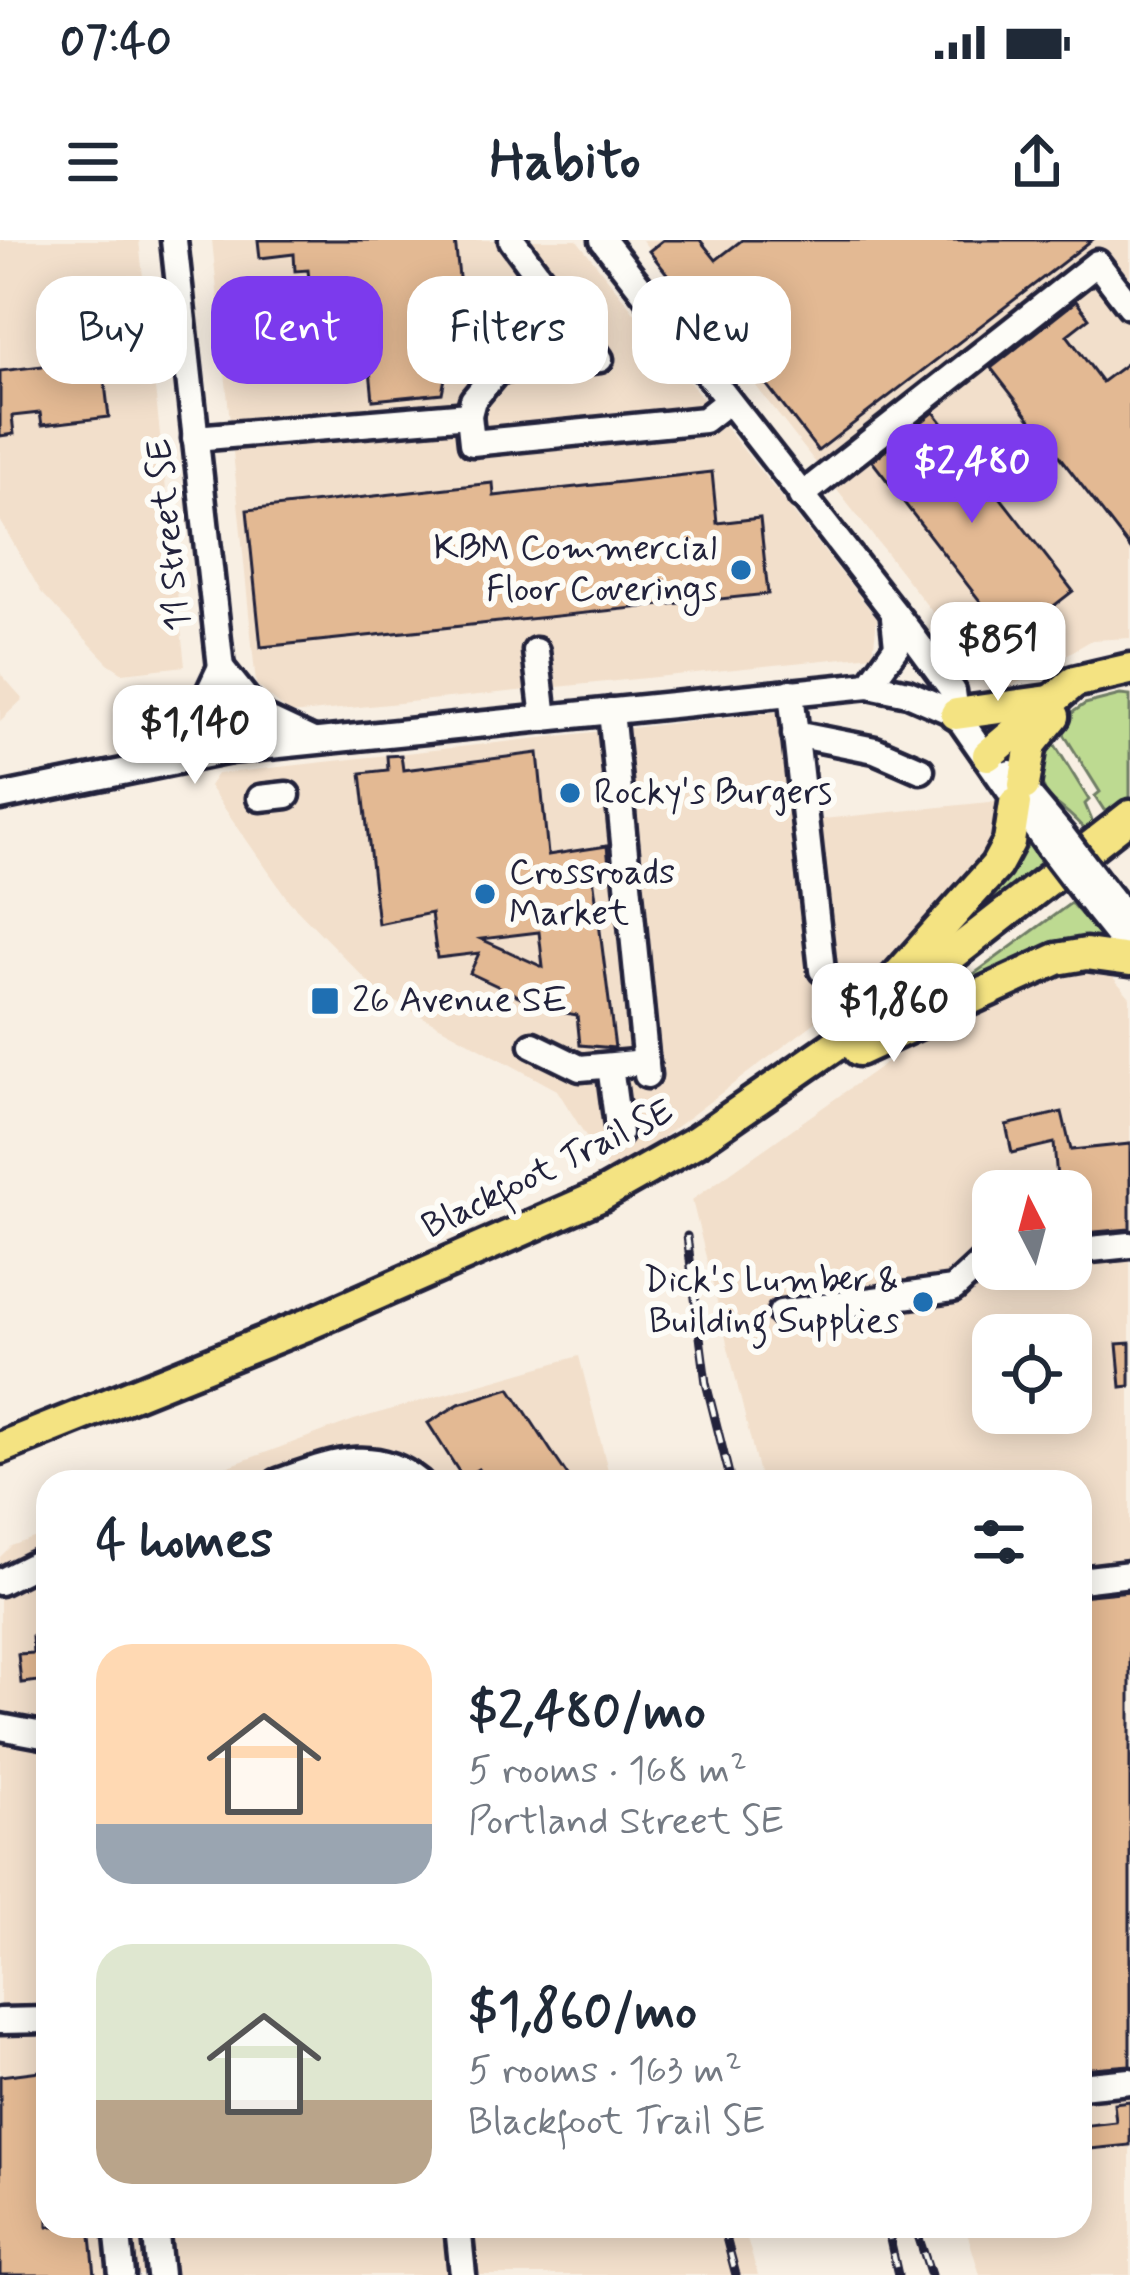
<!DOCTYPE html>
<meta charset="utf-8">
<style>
body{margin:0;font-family:Mynerve,sans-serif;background:#f2f2f3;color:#1f2937;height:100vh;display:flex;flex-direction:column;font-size:45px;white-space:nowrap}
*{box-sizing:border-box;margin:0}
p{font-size:39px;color:#747a83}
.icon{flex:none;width:66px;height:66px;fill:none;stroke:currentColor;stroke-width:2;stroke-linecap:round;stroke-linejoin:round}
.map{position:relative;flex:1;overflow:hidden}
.drawer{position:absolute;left:36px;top:1230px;width:1056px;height:768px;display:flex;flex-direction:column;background:#fff;border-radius:36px;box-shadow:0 6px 30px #0003}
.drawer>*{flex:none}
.top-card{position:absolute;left:36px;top:36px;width:1059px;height:108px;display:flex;gap:24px}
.needle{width:78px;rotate:354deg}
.tools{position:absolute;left:972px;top:930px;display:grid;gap:24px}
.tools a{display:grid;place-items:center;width:120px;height:120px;border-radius:24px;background:#fff;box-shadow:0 6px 30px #0003;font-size:60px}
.price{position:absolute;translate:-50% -102px;padding:0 27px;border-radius:24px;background:#fff;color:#222;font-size:39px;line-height:78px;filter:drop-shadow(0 3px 6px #0008)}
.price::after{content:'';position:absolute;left:50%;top:72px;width:36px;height:27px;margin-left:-18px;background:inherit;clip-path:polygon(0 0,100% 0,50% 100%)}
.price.current{background:#7c3aed;color:#fff}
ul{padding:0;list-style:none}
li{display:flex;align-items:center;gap:36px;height:300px;padding:0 60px}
li span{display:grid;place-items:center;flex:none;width:336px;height:240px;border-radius:36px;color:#555}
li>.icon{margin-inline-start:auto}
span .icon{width:144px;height:144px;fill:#fffc;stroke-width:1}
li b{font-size:51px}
h2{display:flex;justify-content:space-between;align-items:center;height:144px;padding:0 60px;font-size:51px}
.chip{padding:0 42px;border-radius:36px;background:#fff;box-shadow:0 6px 30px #0003;font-size:42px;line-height:108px}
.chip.current{background:#7c3aed;color:#fff}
.status{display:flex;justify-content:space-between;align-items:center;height:84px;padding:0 60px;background:#fff;direction:ltr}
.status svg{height:33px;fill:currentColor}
header{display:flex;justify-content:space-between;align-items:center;height:156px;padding:0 60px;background:#fff;font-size:54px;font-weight:800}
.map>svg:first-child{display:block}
.built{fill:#f2dfcb;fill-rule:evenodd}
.green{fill:#bdda91;stroke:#707e66;stroke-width:3}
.building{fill:#e3b993;stroke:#22223b;stroke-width:3;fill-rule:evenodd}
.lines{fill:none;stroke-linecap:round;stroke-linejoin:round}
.minor-casing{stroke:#22223b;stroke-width:33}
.major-casing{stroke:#22223b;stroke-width:39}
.minor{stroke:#fdfcf7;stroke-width:24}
.major{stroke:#f4e382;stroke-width:30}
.rail-casing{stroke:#22223b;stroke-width:9}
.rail{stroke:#fdfcf7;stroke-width:4.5;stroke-dasharray:14;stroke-linecap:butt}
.minor-bridge-casing{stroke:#22223b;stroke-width:33;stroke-linecap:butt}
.minor-bridge{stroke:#fdfcf7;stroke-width:24}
.poi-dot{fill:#1f6fb2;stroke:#fdfcf7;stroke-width:4.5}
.labels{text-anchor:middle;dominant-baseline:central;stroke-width:12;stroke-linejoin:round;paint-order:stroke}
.street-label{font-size:36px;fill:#22223b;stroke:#fdfcf7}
.poi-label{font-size:36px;fill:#22223b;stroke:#fdfcf7;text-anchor:start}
</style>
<div class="status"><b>07:40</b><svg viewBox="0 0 49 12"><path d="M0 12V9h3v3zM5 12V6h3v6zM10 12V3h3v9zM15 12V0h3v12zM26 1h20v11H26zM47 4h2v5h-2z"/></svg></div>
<header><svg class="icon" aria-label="menu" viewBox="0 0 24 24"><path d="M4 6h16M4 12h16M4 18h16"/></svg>Habito<svg class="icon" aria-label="share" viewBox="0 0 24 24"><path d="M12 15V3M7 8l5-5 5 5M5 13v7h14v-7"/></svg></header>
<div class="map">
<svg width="1130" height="2035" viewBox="0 0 1130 2035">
<rect width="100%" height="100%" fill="#f8efe3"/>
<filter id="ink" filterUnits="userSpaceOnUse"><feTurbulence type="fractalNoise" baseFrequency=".00833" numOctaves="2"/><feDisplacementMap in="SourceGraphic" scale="24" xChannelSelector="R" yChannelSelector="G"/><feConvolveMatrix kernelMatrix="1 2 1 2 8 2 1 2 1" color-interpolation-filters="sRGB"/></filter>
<g filter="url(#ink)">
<g class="built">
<polygon points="0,0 139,0 185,426 123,433 108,423 41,352 0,280"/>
<polygon points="212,0 577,0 877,378 873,415 290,474 256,444"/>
<polygon points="642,0 1130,0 1130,398 1092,400 997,455"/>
<polygon points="0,433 23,459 0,481"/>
<polygon points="802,469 813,580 999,561 1001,602 914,708 611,936 557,850 379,753 289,661 209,546 217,534"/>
<path d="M1104 727 1130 757V2035H980L965 1986H1080V1242H761L692 960 956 773 1043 734ZM993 951H1071V1029H993ZM993 1095H1071V1173H993Z"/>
<polygon points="579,1116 611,1242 186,1242 354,1180"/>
<polygon points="48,1293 48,1986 743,1986 758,2035 0,2035 0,1317 11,1306"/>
</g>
<g class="green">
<polygon points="1120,455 1130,456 1130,563 1116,575 1104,570 1095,556 1100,552 1057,483 1085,464"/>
<path d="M1047 492 1089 560 1085 564 1096 590 1089 595C1053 548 1030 572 1047 492Z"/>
<polygon points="1020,592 1046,627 916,734"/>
<polygon points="1071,663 1109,706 937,761"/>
</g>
<g class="building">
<polygon points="258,0 455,0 469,130 446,133 442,153 373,160 369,120 318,126 308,30 295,31 294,14 260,18"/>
<polygon points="663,0 700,0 716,20 742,0 1092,0 818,211 687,42 679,49 649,11"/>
<polygon points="1076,61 1089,78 1067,95 1102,142 1130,121 1130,308 991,128"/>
<polygon points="102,119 109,177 42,185 40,173 12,176 14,194 0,196 0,131"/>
<polygon points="934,172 1073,351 1010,400 872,221"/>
<polygon points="712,232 717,283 760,278 768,354 261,407 247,270 493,243 494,256"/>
<path d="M538 513 548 615 607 606 610 634 593 636 615 808 580 805 577 775 548 770 470 733 479 713 437 718 431 673 378 684 361 533 388 530 387 516 401 515 403 530ZM539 692 543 727 481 699Z"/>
<polygon points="1062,872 1071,910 1130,904 1130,989 1071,994 1071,951 1058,951 1054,903 1012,913 1006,885"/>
<polygon points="1130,1103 1130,1146 1121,1147 1117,1104"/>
<polygon points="510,1148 553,1214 572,1242 487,1242 478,1229 463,1238 428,1183 459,1164"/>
<polygon points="1130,1351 1130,1825 1080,1829 1080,1356"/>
<polygon points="48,1394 48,1440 21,1443 18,1414 33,1413 32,1396"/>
<polygon points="48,1830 48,1986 90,1986 95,2035 0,2035 0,1836"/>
<polygon points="1130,1861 1130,1905 1080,1910 1080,1886 1116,1882 1114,1863"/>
</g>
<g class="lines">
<g class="minor-casing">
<g id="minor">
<polyline points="174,0 230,510"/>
<polyline points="603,0 911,394 953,451 956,474"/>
<polyline points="469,175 473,160 498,130 600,119 512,0"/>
<polyline points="195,198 469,175 472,203 704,180 728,161"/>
<polyline points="801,256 1097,23 1130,66"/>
<polyline points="536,411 544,478"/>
<polyline points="223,430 260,476 311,500"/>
<polyline points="869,445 897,406 894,378"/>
<polyline points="791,452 822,730"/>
<polyline points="611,471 647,835"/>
<polyline points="795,494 875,510 921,530"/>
<polyline points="150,524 191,490 220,429"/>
<polyline points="1010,533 1062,595"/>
<polyline points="0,557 230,510 869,445 908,453 956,474 1048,606"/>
<polyline points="260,558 287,555"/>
<polyline points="1108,655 1130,683"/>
<polyline points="1094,666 1130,711"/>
<polyline points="533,805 580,828 646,822"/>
<polyline points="610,826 619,893"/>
<polyline points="1071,1011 1130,1005"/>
<polyline points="781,1073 953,1049 981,1023 993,1020"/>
<path d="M278 1242C328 1225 373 1204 419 1242"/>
<polyline points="1080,1340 1130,1334"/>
<polyline points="0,1342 48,1318"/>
<polyline points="0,1487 48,1496"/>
<polyline points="0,1781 48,1780"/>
<polyline points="1080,1846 1130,1841"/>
<polyline points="117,1986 122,2035"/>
<polyline points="155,1986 160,2035"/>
<polyline points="458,1986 463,2035"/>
</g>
</g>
<g class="major-casing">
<g id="major">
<polyline points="956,474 1049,461"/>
<polyline points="988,515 1074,442 1130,429"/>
<polyline points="1024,545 1031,504 1054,476"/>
<polyline points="884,751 996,626 1009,602 1015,563"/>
<polyline points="859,810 1057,719 1086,714 1130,720"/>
<polyline points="0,1208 306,1085 600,956 697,901 847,797 1130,576"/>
</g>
</g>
<use href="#minor" class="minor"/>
<use href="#major" class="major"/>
<g class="rail-casing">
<g id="rail">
<polyline points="687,996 706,1143 731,1242"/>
<polyline points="723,1986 736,2035"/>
<polyline points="887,1986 898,2035"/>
<polyline points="915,1986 931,2035"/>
</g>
</g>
<use href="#rail" class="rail"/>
<g class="minor-bridge-casing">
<g id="minor-bridge">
<polyline points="1062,595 1108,655"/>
<polyline points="1048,606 1094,666"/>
</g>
</g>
<use href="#minor-bridge" class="minor-bridge"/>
</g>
</g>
<g class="poi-dot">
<circle cx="741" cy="330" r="12"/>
<circle cx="570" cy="553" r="12"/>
<circle cx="485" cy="654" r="12"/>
<rect x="310" y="746" width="30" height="30" rx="6"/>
<circle cx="923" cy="1062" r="12"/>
</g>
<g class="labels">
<g class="street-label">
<text transform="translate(170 295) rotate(-96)">11 Street SE</text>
<text transform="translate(548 930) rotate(-26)">Blackfoot Trail SE</text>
</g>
<g class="poi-label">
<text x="717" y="309" text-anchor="end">KBM Commercial<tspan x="717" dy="41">Floor Coverings</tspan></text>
<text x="594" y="553">Rocky's Burgers</text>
<text x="509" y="633">Crossroads<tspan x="509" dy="41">Market</tspan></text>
<text x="352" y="761">26 Avenue SE</text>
<text x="899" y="1041" text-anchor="end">Dick's Lumber &amp;<tspan x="899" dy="41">Building Supplies</tspan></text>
</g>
</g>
</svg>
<div class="tools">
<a><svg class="needle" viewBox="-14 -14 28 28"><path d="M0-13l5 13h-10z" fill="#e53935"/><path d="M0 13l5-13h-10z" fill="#747a83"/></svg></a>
<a><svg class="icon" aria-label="locate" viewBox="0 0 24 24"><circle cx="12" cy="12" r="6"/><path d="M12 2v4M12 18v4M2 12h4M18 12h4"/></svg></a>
</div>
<b class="price current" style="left:972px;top:286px">$2,480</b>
<b class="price" style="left:998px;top:464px">$851</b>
<b class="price" style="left:195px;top:547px">$1,140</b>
<b class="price" style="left:894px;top:825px">$1,860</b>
<div class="top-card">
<a class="chip">Buy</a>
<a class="chip current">Rent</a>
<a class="chip">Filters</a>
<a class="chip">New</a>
</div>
<section class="drawer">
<h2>4 homes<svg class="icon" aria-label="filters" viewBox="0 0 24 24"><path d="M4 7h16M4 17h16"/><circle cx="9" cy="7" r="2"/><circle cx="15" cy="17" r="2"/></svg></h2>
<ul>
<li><span style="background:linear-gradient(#ffd9b3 75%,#9aa5b1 0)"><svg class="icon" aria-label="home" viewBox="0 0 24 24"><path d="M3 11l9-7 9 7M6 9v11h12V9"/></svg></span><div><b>$2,480/mo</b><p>5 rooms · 168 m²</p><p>Portland Street SE</p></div></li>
<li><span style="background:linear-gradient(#dfe7d0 65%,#b9a48a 0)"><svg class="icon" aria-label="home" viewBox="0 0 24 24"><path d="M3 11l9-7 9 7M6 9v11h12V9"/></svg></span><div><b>$1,860/mo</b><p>5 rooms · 163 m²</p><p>Blackfoot Trail SE</p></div></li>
</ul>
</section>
</div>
